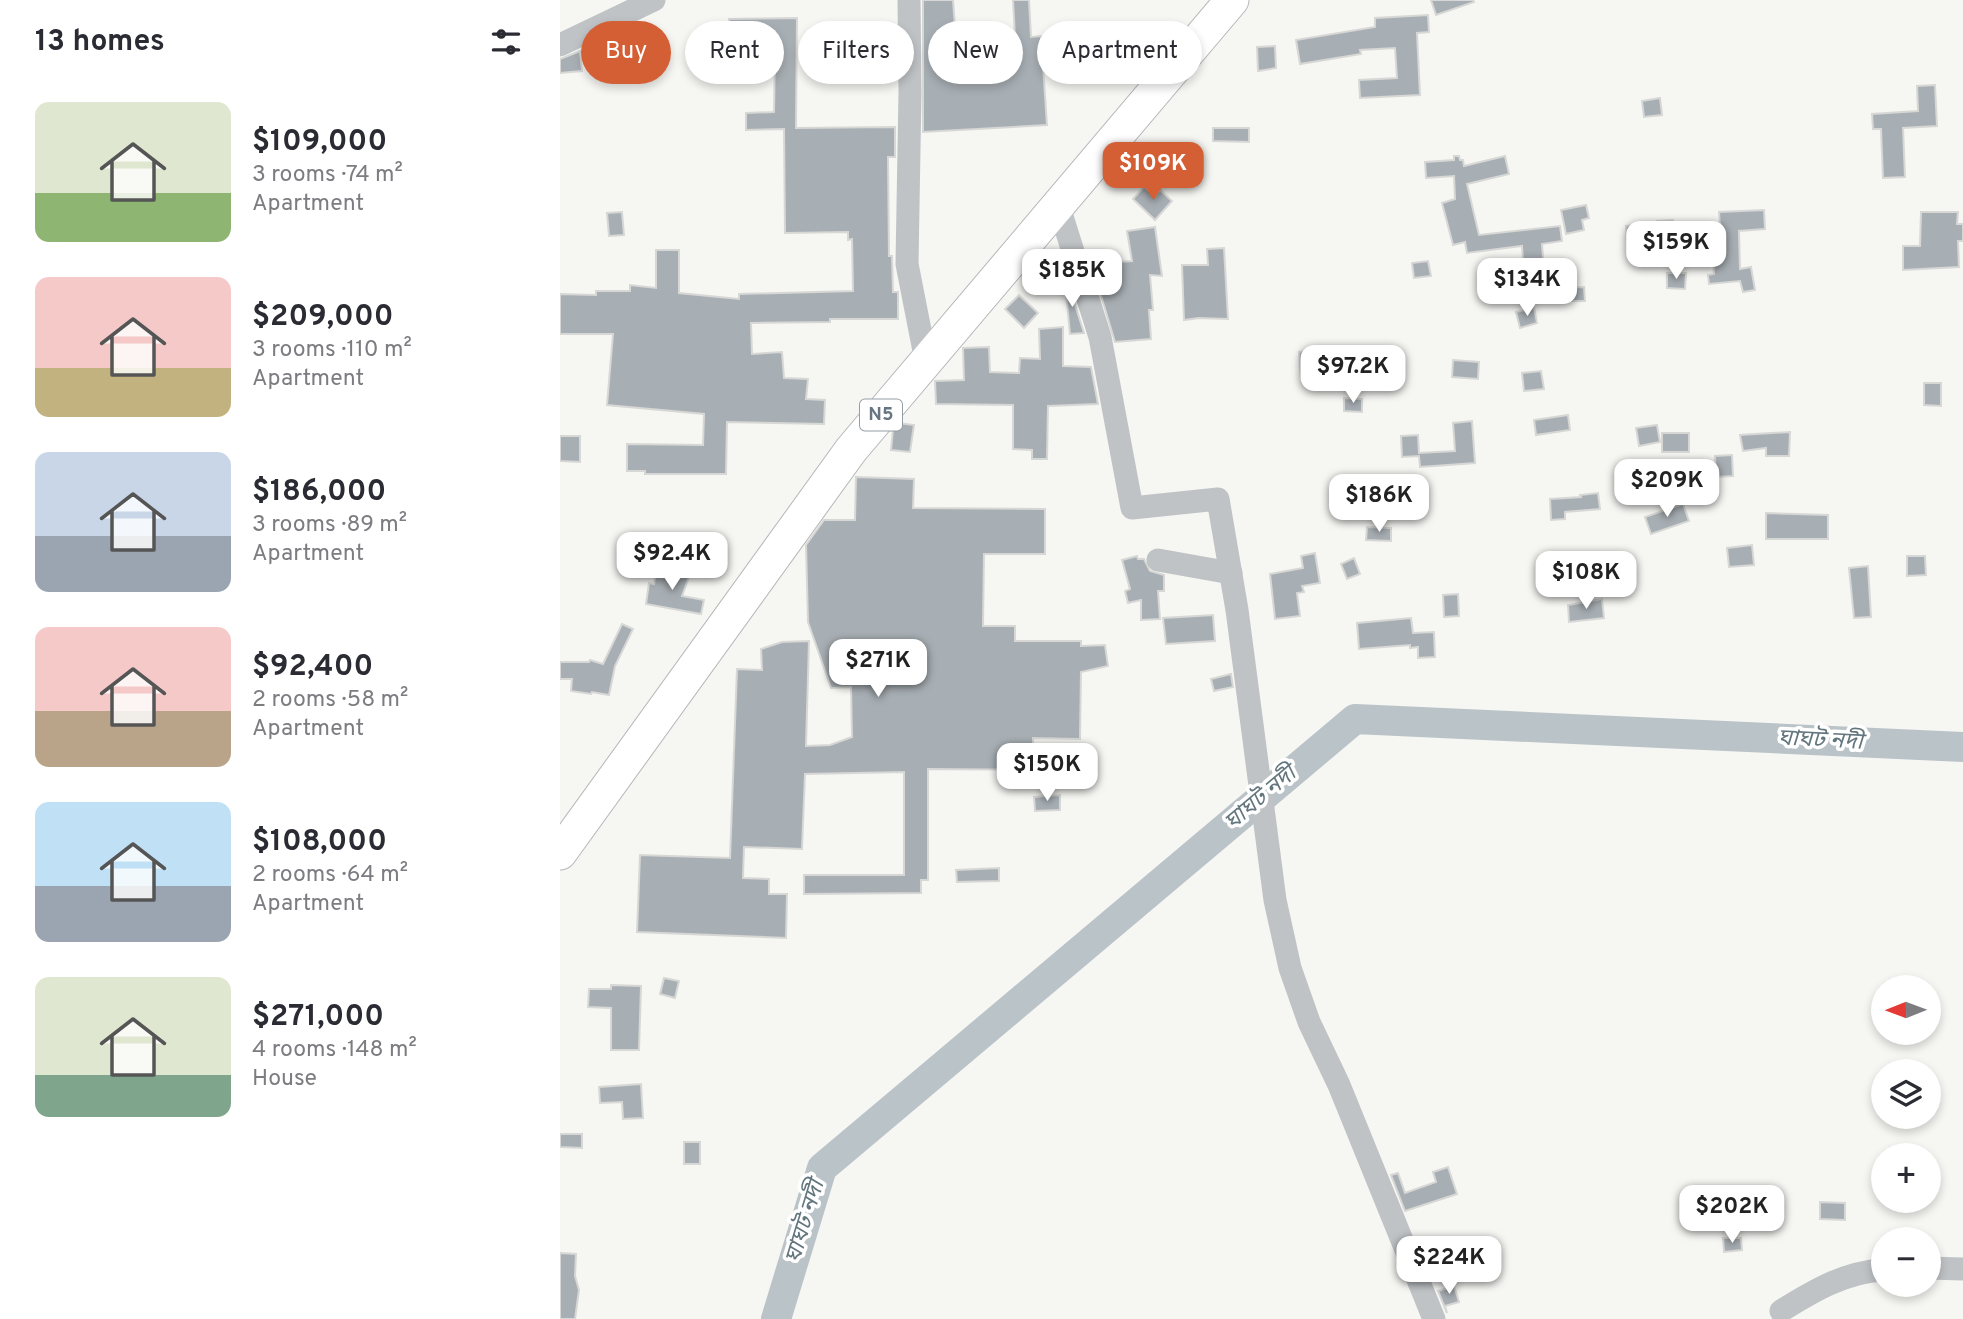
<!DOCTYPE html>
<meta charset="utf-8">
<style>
body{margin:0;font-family:Overpass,"Noto Sans Bengali",sans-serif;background:#f2f2f3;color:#2b2b33;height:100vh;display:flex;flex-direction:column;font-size:26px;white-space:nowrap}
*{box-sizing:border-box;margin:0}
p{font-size:23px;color:#7c7c81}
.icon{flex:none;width:38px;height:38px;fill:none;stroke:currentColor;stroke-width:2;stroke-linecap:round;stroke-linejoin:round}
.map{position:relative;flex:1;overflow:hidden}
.panel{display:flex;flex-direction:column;background:#fff;width:560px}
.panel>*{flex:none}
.guide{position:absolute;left:21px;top:21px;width:665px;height:63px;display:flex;gap:14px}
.needle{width:46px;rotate:269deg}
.tools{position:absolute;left:1311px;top:975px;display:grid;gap:14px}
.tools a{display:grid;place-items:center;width:70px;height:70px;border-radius:50%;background:#fff;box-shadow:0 4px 10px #0003;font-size:35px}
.price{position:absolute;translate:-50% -60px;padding:0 16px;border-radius:14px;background:#fff;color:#222;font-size:23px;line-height:46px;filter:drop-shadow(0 2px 4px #0008)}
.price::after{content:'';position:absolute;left:50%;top:42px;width:21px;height:16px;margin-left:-10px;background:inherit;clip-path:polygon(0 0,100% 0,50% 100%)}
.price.current{background:#d45f34;color:#fff}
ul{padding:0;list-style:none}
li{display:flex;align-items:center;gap:21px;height:175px;padding:0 35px}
li span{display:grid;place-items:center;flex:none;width:196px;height:140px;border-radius:14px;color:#555}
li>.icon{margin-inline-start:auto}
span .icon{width:84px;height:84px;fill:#fffc;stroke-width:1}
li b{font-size:30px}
h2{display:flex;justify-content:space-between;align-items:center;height:84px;padding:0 35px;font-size:30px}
.pill{padding:0 24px;border-radius:32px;background:#fff;box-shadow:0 4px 10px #0003;font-size:24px;line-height:63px}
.pill.current{background:#d45f34;color:#fff}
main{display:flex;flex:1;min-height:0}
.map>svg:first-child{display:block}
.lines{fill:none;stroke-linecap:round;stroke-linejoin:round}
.river{stroke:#bac3c8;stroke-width:30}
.building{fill:#a8afb4;stroke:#d7d7d5;stroke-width:2}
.highway-casing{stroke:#b4b7ba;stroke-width:35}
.minor{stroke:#bfc3c6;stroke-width:23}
.highway{stroke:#fff;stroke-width:33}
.labels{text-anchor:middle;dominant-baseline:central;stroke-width:7;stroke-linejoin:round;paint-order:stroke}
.shield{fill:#fff;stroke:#959ea7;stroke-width:2}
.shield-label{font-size:19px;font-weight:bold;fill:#677581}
.water-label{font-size:23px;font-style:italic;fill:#63767e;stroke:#fff}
</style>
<main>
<section class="panel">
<h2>13 homes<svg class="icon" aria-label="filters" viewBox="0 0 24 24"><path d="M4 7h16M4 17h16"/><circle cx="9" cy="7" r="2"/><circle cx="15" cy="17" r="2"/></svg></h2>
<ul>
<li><span style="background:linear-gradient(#dfe7d0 65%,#8fb573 0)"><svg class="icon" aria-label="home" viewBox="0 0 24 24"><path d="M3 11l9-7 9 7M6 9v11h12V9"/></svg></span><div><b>$109,000</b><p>3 rooms · 74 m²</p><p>Apartment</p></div></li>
<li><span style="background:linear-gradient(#f6c9c9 65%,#c2b280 0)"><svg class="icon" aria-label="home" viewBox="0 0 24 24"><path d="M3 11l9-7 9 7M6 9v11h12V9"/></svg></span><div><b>$209,000</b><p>3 rooms · 110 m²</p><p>Apartment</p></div></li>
<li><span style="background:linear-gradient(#c9d6e8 60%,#9aa5b1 0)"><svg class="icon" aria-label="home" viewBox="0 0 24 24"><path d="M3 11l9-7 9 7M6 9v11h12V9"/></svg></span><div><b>$186,000</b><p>3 rooms · 89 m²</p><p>Apartment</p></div></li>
<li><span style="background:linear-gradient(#f6c9c9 60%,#b9a48a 0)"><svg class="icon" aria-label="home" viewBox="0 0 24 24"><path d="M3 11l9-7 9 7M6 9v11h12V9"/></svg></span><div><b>$92,400</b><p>2 rooms · 58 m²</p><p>Apartment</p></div></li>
<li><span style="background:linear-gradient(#bfe0f5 60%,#9aa5b1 0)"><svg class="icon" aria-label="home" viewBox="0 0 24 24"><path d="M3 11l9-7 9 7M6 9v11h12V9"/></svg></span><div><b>$108,000</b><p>2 rooms · 64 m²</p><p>Apartment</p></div></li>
<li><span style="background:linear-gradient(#dfe7d0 70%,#7fa58c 0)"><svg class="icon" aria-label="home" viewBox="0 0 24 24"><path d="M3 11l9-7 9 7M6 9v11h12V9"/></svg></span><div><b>$271,000</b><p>4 rooms · 148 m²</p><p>House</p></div></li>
</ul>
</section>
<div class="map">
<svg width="1403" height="1319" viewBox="0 0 1403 1319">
<rect width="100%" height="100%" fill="#f6f6f3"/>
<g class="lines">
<polyline class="river" points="216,1319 262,1168 795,719 1403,747"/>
</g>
<g class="building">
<polygon points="363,0 393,0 396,41 455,37 453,0 469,0 471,37 481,36 487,125 363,132"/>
<polygon points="871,0 913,0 914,2 876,15"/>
<polygon points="868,15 869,32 857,33 860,95 800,98 799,80 837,78 835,48 800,50 801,54 740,64 736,40 815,27 815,18"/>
<polygon points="237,18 236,128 335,127 335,157 328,157 329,256 332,256 333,292 338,292 338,319 270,319 270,322 191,323 192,354 222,352 224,378 248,379 246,399 265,400 264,424 167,422 166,474 85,474 85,471 67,471 67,444 143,445 144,414 47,405 53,334 0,334 0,294 36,295 36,291 70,291 70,285 96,288 96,250 119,250 119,293 179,299 179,294 293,291 292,239 288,240 288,232 225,233 224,129 186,130 186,113 214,112 215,49 169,49 169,19"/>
<polygon points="715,46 716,68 698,71 697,47"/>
<polygon points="20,51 22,71 0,73 0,59"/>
<polygon points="1375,85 1377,126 1343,128 1345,177 1323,178 1321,129 1313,129 1312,114 1358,111 1357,86"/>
<polygon points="1100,98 1102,115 1084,117 1082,101"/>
<polygon points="653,128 689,128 689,142 653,141"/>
<polygon points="894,156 899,156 900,160 903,160 904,166 945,156 949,174 907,184 919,235 1000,226 1002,241 982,244 984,270 994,269 995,288 965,290 962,246 907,253 905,242 893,245 882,203 895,199 894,176 866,178 865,162 894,160"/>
<polygon points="584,187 595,196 600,190 612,201 595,220 573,199"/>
<polygon points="1026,205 1029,218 1022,220 1024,230 1006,234 1001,210"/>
<polygon points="1204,210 1205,229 1179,231 1180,269 1191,267 1195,290 1183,292 1180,281 1149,284 1148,275 1154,274 1152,243 1161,242 1159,212"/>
<polygon points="62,212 64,235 49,236 47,213"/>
<polygon points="1361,212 1398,212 1397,224 1403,224 1403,241 1398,241 1399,267 1343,270 1343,246 1360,246"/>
<polygon points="1113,220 1114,238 1067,241 1066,226 1097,224 1097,221"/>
<polygon points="595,227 602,276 590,275 593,310 589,310 591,339 555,342 533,269 558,267 558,262 572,261 567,231"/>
<polygon points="664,248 668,319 639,318 624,320 622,265 648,265 647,249"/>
<polygon points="868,261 871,276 854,278 852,263"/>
<polygon points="504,270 524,333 510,334 505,283 498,275"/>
<polygon points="1107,273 1126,273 1125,289 1107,288"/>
<polygon points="1024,287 1025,301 1007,301 1007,288"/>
<polygon points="459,295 478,313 464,328 445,309"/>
<polygon points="974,308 977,323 960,328 956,312"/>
<polygon points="503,327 503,366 531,367 538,404 488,406 487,459 472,459 472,450 453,449 453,405 376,404 375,381 404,380 403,348 429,347 430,372 459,373 460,358 480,359 479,329"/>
<polygon points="772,349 774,366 757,368 757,376 741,377 739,352"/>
<polygon points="893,360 919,362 918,379 892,377"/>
<polygon points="981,371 984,389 964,391 962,373"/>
<polygon points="1364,383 1381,383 1381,406 1364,405"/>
<polygon points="784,398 802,399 802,412 784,411"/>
<polygon points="1008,415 1010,430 976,435 974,420"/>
<polygon points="912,421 915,463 860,467 859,456 842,457 841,436 858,435 859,453 895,451 893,423"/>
<polygon points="339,423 354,425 350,452 331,450 333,430"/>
<polygon points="1097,425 1100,442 1079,446 1076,428"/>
<polygon points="1230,432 1229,456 1206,456 1206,448 1183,451 1180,435"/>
<rect x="1102" y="433" width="27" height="19"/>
<polygon points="0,436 20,436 20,462 0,461"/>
<polygon points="1172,455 1173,476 1156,477 1155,456"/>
<polygon points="296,477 354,479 353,508 485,509 485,554 424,554 423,626 455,626 455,641 521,641 521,646 545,645 548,666 521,672 520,739 473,738 473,770 368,769 368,880 361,880 361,893 244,894 244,875 344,875 344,772 245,774 242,849 184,847 183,878 209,879 209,894 227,894 226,938 77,932 80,855 170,858 177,669 202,670 201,649 222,642 249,641 246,746 270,745 292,737 291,687 271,688 248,622 246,545 264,520 295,520"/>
<polygon points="1038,493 1040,509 1005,512 1005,519 991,520 990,499 1021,497 1020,495"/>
<polygon points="1123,504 1129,521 1091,534 1085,517"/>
<polygon points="1206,513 1268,515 1268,539 1206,539"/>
<polygon points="807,527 831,528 831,541 806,540"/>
<polygon points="1192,545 1194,565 1169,567 1167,548"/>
<polygon points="755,553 760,583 742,586 744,592 737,593 740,616 715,619 710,574 743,568 741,556"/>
<polygon points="577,556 578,559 584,559 590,571 604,575 604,591 598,591 600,619 581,620 581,600 568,603 565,591 570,589 562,560"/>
<polygon points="1347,556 1365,556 1366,575 1347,576"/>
<polygon points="794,558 800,574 787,579 781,564"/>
<polygon points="97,564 129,577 122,596 144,600 141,614 86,604 89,583 94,584"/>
<polygon points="1308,566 1311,617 1294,618 1289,568"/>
<polygon points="898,594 899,616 884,617 883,595"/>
<polygon points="1042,599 1044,618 1009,622 1008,605"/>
<polygon points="653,615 655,641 606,644 603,618"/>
<polygon points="851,618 853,633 874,632 875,657 858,658 858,647 850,648 850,645 799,649 797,623"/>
<polygon points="62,624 73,629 55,666 49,695 32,692 31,694 11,691 12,679 0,679 0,662 29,662 30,660 43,664"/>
<polygon points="671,674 673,687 654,691 651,679"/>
<polygon points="500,795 500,810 475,811 474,797"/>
<polygon points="439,868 439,881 397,882 396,870"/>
<polygon points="104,978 119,981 115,998 100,994"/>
<polygon points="51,985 81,986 79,1050 51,1050 51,1008 28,1007 29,989 51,989"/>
<polygon points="81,1084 83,1118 63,1119 62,1102 40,1103 39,1087"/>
<polygon points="0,1134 22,1134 22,1148 0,1147"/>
<rect x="124" y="1142" width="16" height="22"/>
<polygon points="888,1167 897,1194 845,1211 831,1175 838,1173 845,1193 876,1182 873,1172"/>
<polygon points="1260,1202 1285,1203 1285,1220 1260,1219"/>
<polygon points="1163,1238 1181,1238 1182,1250 1164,1252"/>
<polygon points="0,1253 16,1254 15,1276 19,1290 15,1319 0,1319"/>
<polygon points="894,1286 899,1302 885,1306 887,1313 878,1291"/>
</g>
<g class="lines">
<g class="highway-casing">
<polyline id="highway" points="0,853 291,450 672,0"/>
</g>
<g class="minor">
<polyline points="349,0 350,92 347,264 366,361"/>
<polyline points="0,45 94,0"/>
<polyline points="498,204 540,337 572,508 658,499 677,610 715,900 730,968 749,1022 779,1085 874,1319"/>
<polyline points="598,560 671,573"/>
<polyline points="1368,1268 1403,1269"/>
<path d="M1221 1311C1253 1291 1285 1272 1323 1270"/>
</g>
<use href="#highway" class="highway"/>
</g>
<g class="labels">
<rect class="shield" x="300" y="399.5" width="42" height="31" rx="5"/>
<g class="shield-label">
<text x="321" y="415">N5</text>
</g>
<g class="water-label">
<text transform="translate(1260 741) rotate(3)">ঘাঘট নদী</text>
<text transform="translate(701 799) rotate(-40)">ঘাঘট নদী</text>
<text transform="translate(246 1222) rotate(-73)">ঘাঘট নদী</text>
</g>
</g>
</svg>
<div class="tools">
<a><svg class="needle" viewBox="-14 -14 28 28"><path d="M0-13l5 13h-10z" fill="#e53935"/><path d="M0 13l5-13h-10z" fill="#7c7c81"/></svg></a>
<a><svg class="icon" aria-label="layers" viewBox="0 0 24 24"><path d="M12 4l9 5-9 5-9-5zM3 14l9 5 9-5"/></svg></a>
<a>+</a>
<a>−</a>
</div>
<b class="price current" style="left:593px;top:202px">$109K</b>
<b class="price" style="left:1116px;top:281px">$159K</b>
<b class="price" style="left:512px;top:309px">$185K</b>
<b class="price" style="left:967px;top:318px">$134K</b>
<b class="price" style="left:793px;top:405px">$97.2K</b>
<b class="price" style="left:1107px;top:519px">$209K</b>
<b class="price" style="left:819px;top:534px">$186K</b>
<b class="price" style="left:112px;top:592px">$92.4K</b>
<b class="price" style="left:1026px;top:611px">$108K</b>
<b class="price" style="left:318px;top:699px">$271K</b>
<b class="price" style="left:487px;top:803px">$150K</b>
<b class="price" style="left:1172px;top:1245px">$202K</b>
<b class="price" style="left:889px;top:1296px">$224K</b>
<div class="guide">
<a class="pill current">Buy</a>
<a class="pill">Rent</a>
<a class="pill">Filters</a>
<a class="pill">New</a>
<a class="pill">Apartment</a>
</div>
</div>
</main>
